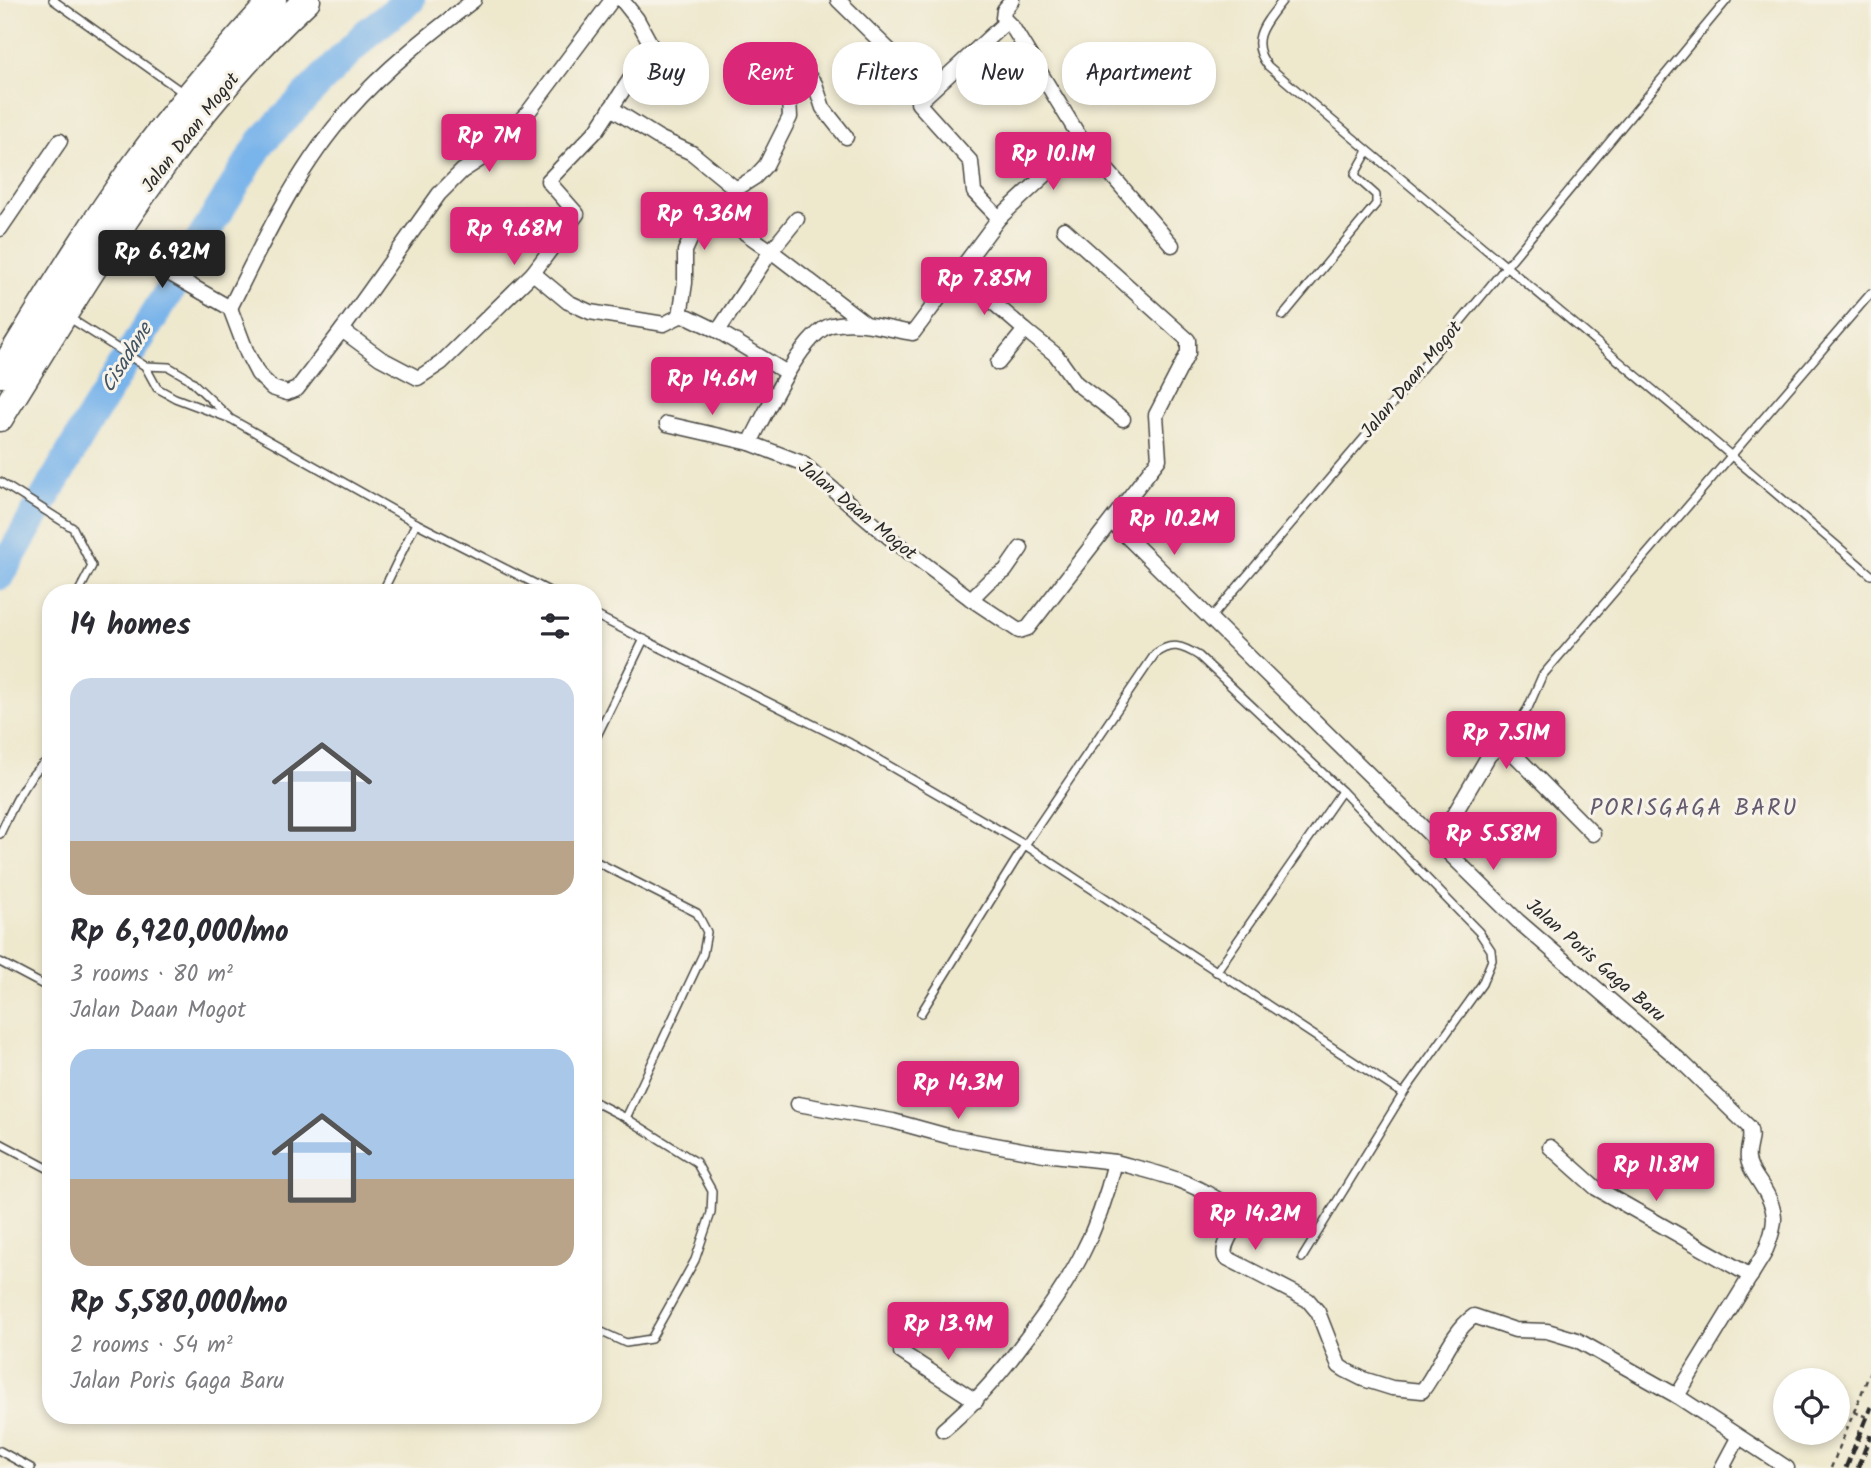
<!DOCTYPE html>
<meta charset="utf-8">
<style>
body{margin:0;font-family:Kalam,sans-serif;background:#f2f2f3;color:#2b2b33;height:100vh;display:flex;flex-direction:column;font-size:26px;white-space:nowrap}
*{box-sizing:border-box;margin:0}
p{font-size:23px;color:#7c7c81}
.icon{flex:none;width:38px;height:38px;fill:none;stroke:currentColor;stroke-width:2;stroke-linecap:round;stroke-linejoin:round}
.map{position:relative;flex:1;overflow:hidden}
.side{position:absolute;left:42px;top:584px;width:560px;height:840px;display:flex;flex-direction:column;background:#fff;border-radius:28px;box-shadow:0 4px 10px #0003}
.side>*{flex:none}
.top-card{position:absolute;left:623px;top:42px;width:665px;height:63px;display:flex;gap:14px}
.buttons{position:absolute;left:1773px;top:1368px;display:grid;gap:14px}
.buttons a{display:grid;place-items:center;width:77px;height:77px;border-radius:50%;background:#fff;box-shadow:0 4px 10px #0003;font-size:35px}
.price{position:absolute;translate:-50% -60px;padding:0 16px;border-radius:7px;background:#db2777;color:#fff;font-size:23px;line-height:46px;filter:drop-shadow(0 2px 4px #0008)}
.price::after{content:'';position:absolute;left:50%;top:42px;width:21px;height:16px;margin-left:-10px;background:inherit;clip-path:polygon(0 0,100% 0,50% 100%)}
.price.active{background:#222;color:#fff}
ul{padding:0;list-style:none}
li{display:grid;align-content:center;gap:14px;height:371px;padding:0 28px}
li span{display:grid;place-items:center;height:217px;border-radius:21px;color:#555}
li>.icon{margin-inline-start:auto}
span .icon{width:126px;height:126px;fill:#fffc;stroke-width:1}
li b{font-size:30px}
h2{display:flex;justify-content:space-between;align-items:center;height:84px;padding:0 28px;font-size:30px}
.chip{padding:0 24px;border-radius:28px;background:#fff;box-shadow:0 4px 10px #0003;font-size:24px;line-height:63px}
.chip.active{background:#db2777;color:#fff}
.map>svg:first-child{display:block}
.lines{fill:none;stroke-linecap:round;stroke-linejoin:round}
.river{stroke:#79b4ea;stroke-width:30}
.lane-casing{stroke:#484743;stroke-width:10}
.street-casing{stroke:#484743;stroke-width:17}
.highway-casing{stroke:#484743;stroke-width:29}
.path{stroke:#484743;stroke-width:2.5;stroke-dasharray:5 5;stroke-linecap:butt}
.lane{stroke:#fff;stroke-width:7}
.street{stroke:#fff;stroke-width:14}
.highway{stroke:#fff;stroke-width:26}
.rail{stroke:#2b2b2b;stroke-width:5;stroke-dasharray:10 5;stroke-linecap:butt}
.path-bridge{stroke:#484743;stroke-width:2.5;stroke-dasharray:5 5;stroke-linecap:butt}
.labels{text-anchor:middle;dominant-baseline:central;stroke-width:6;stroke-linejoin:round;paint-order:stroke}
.street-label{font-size:19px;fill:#2b2b2b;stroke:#f7f3e8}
.water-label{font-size:21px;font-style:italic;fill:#425464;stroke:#f7f3e8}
.quarter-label{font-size:23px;letter-spacing:2px;fill:#645b6f;stroke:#f7f3e8}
</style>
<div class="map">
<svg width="1871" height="1468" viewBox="0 0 1871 1468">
<rect width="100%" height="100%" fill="#f7f3e8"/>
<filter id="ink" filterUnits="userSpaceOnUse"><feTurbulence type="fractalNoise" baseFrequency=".0143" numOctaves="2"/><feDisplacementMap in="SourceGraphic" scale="14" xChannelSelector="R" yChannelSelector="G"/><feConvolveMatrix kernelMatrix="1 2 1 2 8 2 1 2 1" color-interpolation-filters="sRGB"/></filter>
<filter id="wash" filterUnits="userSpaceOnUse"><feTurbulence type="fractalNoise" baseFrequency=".00686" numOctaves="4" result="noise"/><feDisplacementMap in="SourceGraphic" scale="28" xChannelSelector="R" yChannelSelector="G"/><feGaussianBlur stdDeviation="1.57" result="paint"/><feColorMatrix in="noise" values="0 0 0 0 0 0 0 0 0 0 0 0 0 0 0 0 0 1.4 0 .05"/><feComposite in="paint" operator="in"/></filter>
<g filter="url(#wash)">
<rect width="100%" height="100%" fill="#eee8cd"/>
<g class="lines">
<polyline class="river" points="0,575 93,414 262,141 367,33 410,0"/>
</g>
</g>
<g filter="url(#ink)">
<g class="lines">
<g class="lane-casing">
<g id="lane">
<polyline points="53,0 185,94"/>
<path d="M1283 0C1266 22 1247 40 1268 66 1468 236 1672 403 1871 575"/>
<polyline points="1283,316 1376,204 1376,195 1358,179 1355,174 1368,151"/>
<polyline points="68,317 145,366 157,388 175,398 231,419 416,523 553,593"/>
<polyline points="145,366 169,367 188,378 228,416"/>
<polyline points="0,482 73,528 92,566 78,593"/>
<polyline points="382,593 416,523"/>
<polyline points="593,614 850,743 1025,845 1403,1094"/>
<polyline points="1210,619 1364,438 1727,0"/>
<polyline points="593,744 644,639"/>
<polyline points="1504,745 1528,708 1542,676 1871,293"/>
<path d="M0 834C13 807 25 775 51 758"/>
<polyline points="593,860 697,913 707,932 703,954 626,1118"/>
<polyline points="0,962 51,989"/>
<polyline points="1216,972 1342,791"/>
<path d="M921 1013 1025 845 1155 654C1171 641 1183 646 1199 656L1342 791 1479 932 1491 950 1492 960 1482 984 1403 1094 1302 1258"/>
<polyline points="593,1101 626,1118 696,1162 712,1191 711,1213 695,1260 651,1339 626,1343 593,1328"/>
<polyline points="0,1143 51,1170"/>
<polyline points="0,1451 31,1468"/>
</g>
</g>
<g class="street-casing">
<g id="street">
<polyline points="838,0 930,90"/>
<polyline points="1012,0 1004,10 1003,18 1013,28 1082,141 1172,245"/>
<polyline points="611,108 659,138 692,153 736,189"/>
<polyline points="714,211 771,251 865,323"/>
<polyline points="999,218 974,192 971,162 918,103 1006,22"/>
<polyline points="0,229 60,141"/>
<polyline points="111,240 230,308 247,353 258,374 272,388 287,393 297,389 342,330 380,358 418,378 441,363 533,273 568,302 590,312 664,324 680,316 689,317 718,331 787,373"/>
<polyline points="533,273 577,214 548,181 597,130 642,61 649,41 637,19 622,0"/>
<polyline points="959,273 1025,330 998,363"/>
<path d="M230 308C264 240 297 168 349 110 386 68 430 34 474 0"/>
<polyline points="680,316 685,283 685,251 694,231 736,189 755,177 766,165 790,117 789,100 771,70 783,57 790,54 815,84 823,108 846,137"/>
<polyline points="342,330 439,194 462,171 490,153 529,111 612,0"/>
<polyline points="1025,330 1056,355 1076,383 1123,419"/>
<polyline points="718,331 771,251 797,219"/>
<polyline points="667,424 750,443 802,463 890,538 971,599 1019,631 1028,628 1159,459 1156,415 1188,353 1188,340 1064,229"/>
<path d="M750 443C764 416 803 331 832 325 858 319 887 329 913 333L999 218 1082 141"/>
<path d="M1112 522 1518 921 1683 1063 1749 1127C1754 1139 1746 1147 1748 1159 1749 1168 1755 1175 1760 1183 1779 1211 1777 1224 1764 1254L1677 1396"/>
<polyline points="971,599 989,581 1005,571 1021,548"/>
<polyline points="1433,838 1455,813 1489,755 1501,744 1511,751 1593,834"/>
<polyline points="798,1104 893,1121 951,1137 1044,1154 1115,1162"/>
<polyline points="1550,1147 1596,1188 1751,1276"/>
<polyline points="901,1352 976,1401"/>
<path d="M943 1430C974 1404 999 1376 1023 1343 1069 1284 1098 1236 1115 1162 1156 1173 1184 1178 1220 1201 1226 1205 1233 1209 1235 1216 1238 1231 1221 1242 1225 1257L1308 1300 1318 1312 1339 1366 1345 1370 1363 1379 1392 1388 1422 1391C1440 1368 1450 1333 1474 1316L1515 1330 1547 1331 1577 1340 1677 1396 1787 1468"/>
<polyline points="1722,1468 1738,1438"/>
</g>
</g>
<g class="highway-casing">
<g id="highway">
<path d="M0 374C43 305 85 234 133 168 175 109 224 54 273 0"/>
<path d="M0 418C91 272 179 118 307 0"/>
</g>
</g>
<g class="path">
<polyline points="1854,1412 1862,1415"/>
<polyline points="1831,1468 1871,1370"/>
</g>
<use href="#lane" class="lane"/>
<use href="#street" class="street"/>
<use href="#highway" class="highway"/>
<g class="rail">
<polyline points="1846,1468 1871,1407"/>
<polyline points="1858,1468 1871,1435"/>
</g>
<polyline class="path-bridge" points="1862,1415 1871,1419"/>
</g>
</g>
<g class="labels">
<g class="street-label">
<text transform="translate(191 133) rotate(-52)">Jalan Daan Mogot</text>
<text transform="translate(1412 380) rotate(-50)">Jalan Daan Mogot</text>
<text transform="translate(857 511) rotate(39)">Jalan Daan Mogot</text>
<text transform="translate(1595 961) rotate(41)">Jalan Poris Gaga Baru</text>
</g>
<g class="water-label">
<text transform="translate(127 358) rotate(-58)">Cisadane</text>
</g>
<g class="quarter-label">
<text x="1694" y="809">PORISGAGA BARU</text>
</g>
</g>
</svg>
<div class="buttons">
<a><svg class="icon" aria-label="locate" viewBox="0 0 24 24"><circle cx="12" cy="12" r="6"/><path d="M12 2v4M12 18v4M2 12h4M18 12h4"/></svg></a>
</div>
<b class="price" style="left:489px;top:174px">Rp 7M</b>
<b class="price" style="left:1053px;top:192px">Rp 10.1M</b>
<b class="price" style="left:704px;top:252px">Rp 9.36M</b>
<b class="price" style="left:514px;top:267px">Rp 9.68M</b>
<b class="price active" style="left:162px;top:290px">Rp 6.92M</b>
<b class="price" style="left:984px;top:317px">Rp 7.85M</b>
<b class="price" style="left:712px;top:417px">Rp 14.6M</b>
<b class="price" style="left:1174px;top:557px">Rp 10.2M</b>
<b class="price" style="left:1506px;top:771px">Rp 7.51M</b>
<b class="price" style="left:1493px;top:872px">Rp 5.58M</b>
<b class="price" style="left:958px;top:1121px">Rp 14.3M</b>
<b class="price" style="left:1656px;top:1203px">Rp 11.8M</b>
<b class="price" style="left:1255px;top:1252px">Rp 14.2M</b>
<b class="price" style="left:948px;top:1362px">Rp 13.9M</b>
<div class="top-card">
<a class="chip">Buy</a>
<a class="chip active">Rent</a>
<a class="chip">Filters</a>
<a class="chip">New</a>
<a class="chip">Apartment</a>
</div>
<section class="side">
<h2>14 homes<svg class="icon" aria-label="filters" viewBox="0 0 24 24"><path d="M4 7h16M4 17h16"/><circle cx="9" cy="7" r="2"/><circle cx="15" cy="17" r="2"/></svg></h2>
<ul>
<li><span style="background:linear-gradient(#c9d6e8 75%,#b9a48a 0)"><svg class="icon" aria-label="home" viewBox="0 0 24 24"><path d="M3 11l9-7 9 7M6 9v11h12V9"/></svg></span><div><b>Rp 6,920,000/mo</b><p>3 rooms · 80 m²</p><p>Jalan Daan Mogot</p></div></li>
<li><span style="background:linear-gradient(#a9c7e8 60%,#b9a48a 0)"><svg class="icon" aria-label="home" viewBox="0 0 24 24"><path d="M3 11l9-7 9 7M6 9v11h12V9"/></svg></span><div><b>Rp 5,580,000/mo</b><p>2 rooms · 54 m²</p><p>Jalan Poris Gaga Baru</p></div></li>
</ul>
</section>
</div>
